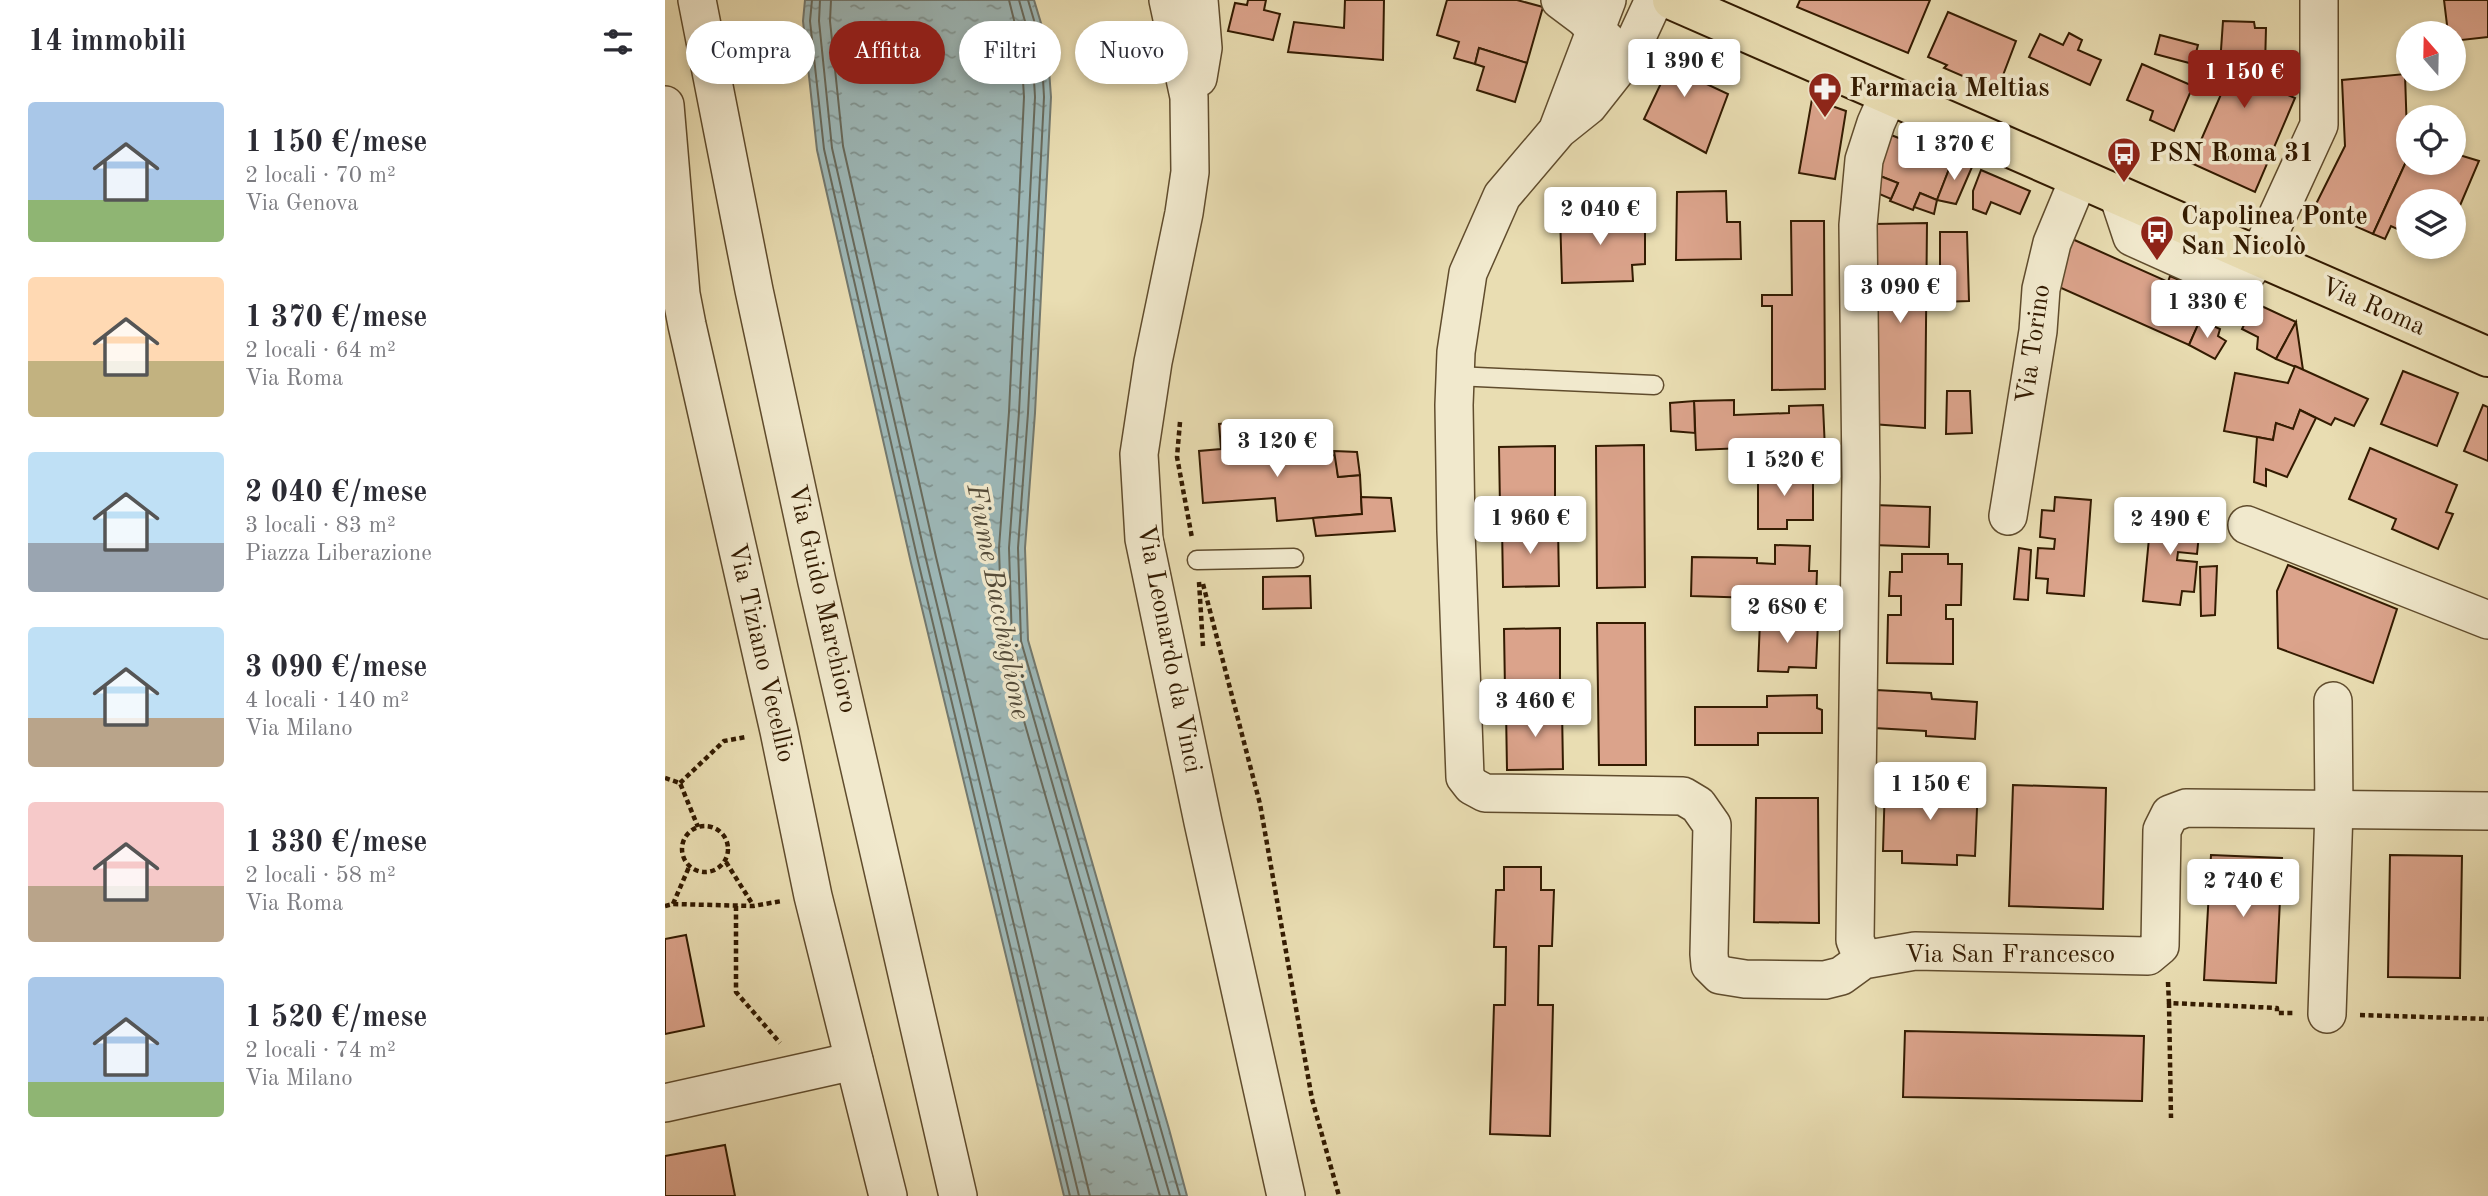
<!DOCTYPE html>
<html lang="it">
<meta charset="utf-8">
<style>
body{margin:0;font-family:"Old Standard TT",serif;background:#f2f2f3;color:#2b2b33;height:100vh;display:flex;flex-direction:column;font-size:26px;white-space:nowrap}
*{box-sizing:border-box;margin:0}
p{font-size:23px;color:#7c7c81}
.icon{flex:none;width:38px;height:38px;fill:none;stroke:currentColor;stroke-width:2;stroke-linecap:round;stroke-linejoin:round}
.map{position:relative;flex:1;overflow:hidden}
.panel{display:flex;flex-direction:column;background:#fff;width:665px}
.panel>*{flex:none}
.guide{position:absolute;left:21px;top:21px;width:665px;height:63px;display:flex;gap:14px}
.needle{width:46px;rotate:340deg}
.tools{position:absolute;left:1731px;top:21px;display:grid;gap:14px}
.tools a{display:grid;place-items:center;width:70px;height:70px;border-radius:50%;background:#fff;box-shadow:0 4px 10px #0003;font-size:35px}
.price{position:absolute;translate:-50% -60px;padding:0 16px;border-radius:7px;background:#fff;color:#222;font-size:23px;line-height:46px;filter:drop-shadow(0 2px 4px #0008)}
.price::after{content:'';position:absolute;left:50%;top:42px;width:21px;height:16px;margin-left:-10px;background:inherit;clip-path:polygon(0 0,100% 0,50% 100%)}
.price.on{background:#8f2418;color:#fff}
ul{padding:0;list-style:none}
li{display:flex;align-items:center;gap:21px;height:175px;padding:0 28px}
li span{display:grid;place-items:center;flex:none;width:196px;height:140px;border-radius:7px;color:#555}
li>.icon{margin-inline-start:auto}
span .icon{width:84px;height:84px;fill:#fffc;stroke-width:1}
li b{font-size:30px}
h2{display:flex;justify-content:space-between;align-items:center;height:84px;padding:0 28px;font-size:30px}
.pill{padding:0 24px;border-radius:32px;background:#fff;box-shadow:0 4px 10px #0003;font-size:24px;line-height:63px}
.pill.on{background:#8f2418;color:#fff}
main{display:flex;flex:1;min-height:0}
.map>svg:first-child{display:block}
.water{fill:url(#water-ripples);stroke:#73796f;stroke-width:2}
.lines{fill:none;stroke-linecap:round;stroke-linejoin:round}
.shore{stroke:#686a5c;stroke-width:2}
.building{fill:#dba38b;stroke:#331b01;stroke-width:2}
.lane-casing{stroke:#604c2d;stroke-width:21}
.street-casing{stroke:#604c2d;stroke-width:40}
.primary-casing{stroke:#331b01;stroke-width:42}
.path{stroke:#331b01;stroke-width:4.5;stroke-dasharray:5 3.5;stroke-linecap:butt}
.lane{stroke:#f1e9cd;stroke-width:18}
.street{stroke:#f1e9cd;stroke-width:37}
.primary{stroke:#e9ddb2;stroke-width:38}
.labels{text-anchor:middle;dominant-baseline:central;stroke-width:7;stroke-linejoin:round;paint-order:stroke}
.poi-label{font-size:26px;font-weight:bold;fill:#331b01;stroke:#f1e9cd;text-anchor:start}
.street-label{font-size:26px;fill:#331b01;stroke:#f1e9cd}
.water-label{font-size:28px;font-style:italic;fill:#534a38;stroke:#f1e9cd}
</style>
<main>
<section class="panel">
<h2>14 immobili<svg class="icon" aria-label="filters" viewBox="0 0 24 24"><path d="M4 7h16M4 17h16"/><circle cx="9" cy="7" r="2"/><circle cx="15" cy="17" r="2"/></svg></h2>
<ul>
<li><span style="background:linear-gradient(#a9c7e8 70%,#8fb573 0)"><svg class="icon" aria-label="home" viewBox="0 0 24 24"><path d="M3 11l9-7 9 7M6 9v11h12V9"/></svg></span><div><b>1 150 €/mese</b><p>2 locali · 70 m²</p><p>Via Genova</p></div></li>
<li><span style="background:linear-gradient(#ffd9b3 60%,#c2b280 0)"><svg class="icon" aria-label="home" viewBox="0 0 24 24"><path d="M3 11l9-7 9 7M6 9v11h12V9"/></svg></span><div><b>1 370 €/mese</b><p>2 locali · 64 m²</p><p>Via Roma</p></div></li>
<li><span style="background:linear-gradient(#bfe0f5 65%,#9aa5b1 0)"><svg class="icon" aria-label="home" viewBox="0 0 24 24"><path d="M3 11l9-7 9 7M6 9v11h12V9"/></svg></span><div><b>2 040 €/mese</b><p>3 locali · 83 m²</p><p>Piazza Liberazione</p></div></li>
<li><span style="background:linear-gradient(#bfe0f5 65%,#b9a48a 0)"><svg class="icon" aria-label="home" viewBox="0 0 24 24"><path d="M3 11l9-7 9 7M6 9v11h12V9"/></svg></span><div><b>3 090 €/mese</b><p>4 locali · 140 m²</p><p>Via Milano</p></div></li>
<li><span style="background:linear-gradient(#f6c9c9 60%,#b9a48a 0)"><svg class="icon" aria-label="home" viewBox="0 0 24 24"><path d="M3 11l9-7 9 7M6 9v11h12V9"/></svg></span><div><b>1 330 €/mese</b><p>2 locali · 58 m²</p><p>Via Roma</p></div></li>
<li><span style="background:linear-gradient(#a9c7e8 75%,#8fb573 0)"><svg class="icon" aria-label="home" viewBox="0 0 24 24"><path d="M3 11l9-7 9 7M6 9v11h12V9"/></svg></span><div><b>1 520 €/mese</b><p>2 locali · 74 m²</p><p>Via Milano</p></div></li>
</ul>
</section>
<div class="map">
<svg width="1823" height="1196" viewBox="0 0 1823 1196">
<defs>
<pattern id="water-ripples" width="26" height="14" patternUnits="userSpaceOnUse" patternTransform="scale(1.75)"><rect width="26" height="14" fill="#9db8b8"/><path d="M2 4q2-2 4 0t4 0M15 11q2-2 4 0t4 0" fill="none" stroke="#819593"/></pattern>
</defs>
<rect width="100%" height="100%" fill="#e9ddb2"/>
<filter id="stains"><feTurbulence type="fractalNoise" baseFrequency=".00286" numOctaves="4"/><feColorMatrix values="0 0 0 0 .2 0 0 0 0 .09 0 0 0 0 .02 0 0 0 .5 -.17"/></filter>
<radialGradient id="worn" r=".72"><stop offset=".6" stop-color="#630" stop-opacity="0"/><stop offset="1" stop-color="#630" stop-opacity=".3"/></radialGradient>
<polygon class="water" points="140,0 369,0 382,43 386,97 370,413 360,548 363,640 504,1129 522,1196 399,1196 246,563 152,150 138,21"/>
<g class="lines">
<g class="shore">
<polyline points="147,0 145,21 159,149 253,561 405,1196"/>
<polyline points="155,0 154,21 167,148 261,559 414,1196"/>
<polyline points="166,0 165,21 178,146 271,557 425,1196"/>
<polyline points="344,0 356,48 359,97 344,412 334,548 337,644 495,1196"/>
<polyline points="354,0 367,46 370,97 354,412 344,548 347,642 505,1196"/>
<polyline points="363,0 376,44 379,97 363,413 353,548 356,641 515,1196"/>
</g>
</g>
<g class="building">
<polygon points="583,0 601,0 599,10 615,14 608,40 563,31 570,3 582,5"/>
<polygon points="680,0 719,0 718,60 623,52 629,22 679,28"/>
<polygon points="782,0 852,0 878,7 862,63 814,48 810,64 789,58 794,42 772,35"/>
<polygon points="1135,0 1265,0 1243,53 1132,7"/>
<polygon points="1779,0 1823,0 1823,37 1788,41 1788,33 1783,33"/>
<polygon points="1283,12 1351,41 1332,91 1279,68 1282,65 1263,57"/>
<polygon points="1558,21 1589,22 1590,28 1601,28 1600,67 1614,72 1607,88 1630,98 1590,192 1526,163 1561,83 1554,79"/>
<polygon points="1404,33 1417,40 1413,50 1436,60 1425,85 1364,57 1375,34 1398,45"/>
<polygon points="1495,35 1533,45 1528,64 1490,54"/>
<polygon points="989,44 1040,63 1035,81 1063,94 1041,153 979,119 999,77 983,69"/>
<polygon points="814,48 862,63 850,102 812,90 819,67 810,64"/>
<polygon points="1477,64 1528,86 1509,131 1485,120 1488,111 1462,100"/>
<polygon points="1740,74 1742,135 1740,164 1708,234 1649,208 1680,146 1677,80"/>
<polygon points="1147,99 1181,111 1170,179 1134,173"/>
<polygon points="1226,135 1288,159 1272,200 1255,193 1248,210 1225,201 1233,183 1210,174"/>
<polygon points="1742,135 1743,163 1788,163 1788,153 1814,161 1788,222 1788,201 1743,201 1743,234 1726,226 1720,239 1708,234 1740,164"/>
<polygon points="1288,159 1307,167 1291,204 1272,200"/>
<polygon points="1316,170 1365,191 1355,214 1326,202 1321,214 1308,209 1308,191"/>
<polygon points="1210,174 1233,183 1226,199 1205,190"/>
<polygon points="1061,191 1062,222 1075,222 1076,259 1011,260 1012,192"/>
<polygon points="1255,193 1272,200 1269,214 1249,207"/>
<polygon points="965,211 965,228 980,228 980,264 967,265 968,281 897,283 895,213"/>
<polygon points="1126,221 1159,221 1160,389 1107,390 1107,306 1097,306 1097,295 1127,295"/>
<polygon points="1262,223 1260,428 1207,424 1209,224"/>
<polygon points="1275,232 1302,232 1304,301 1275,302"/>
<polygon points="1405,238 1503,282 1505,276 1547,294 1524,345 1385,283"/>
<polygon points="1590,303 1631,322 1611,359 1592,349 1593,337 1577,329"/>
<polygon points="1535,320 1555,329 1553,336 1561,341 1550,359 1524,345"/>
<polygon points="1631,322 1638,370 1611,359"/>
<polygon points="1630,366 1703,399 1689,426 1670,418 1666,425 1635,410 1628,429 1611,423 1608,440 1559,431 1570,373 1623,383"/>
<polygon points="1738,371 1793,393 1772,446 1716,424"/>
<polygon points="1282,391 1305,391 1307,433 1281,434"/>
<polygon points="1069,400 1069,415 1124,413 1124,406 1158,405 1160,450 1079,454 1079,448 1031,450 1029,401"/>
<polygon points="1029,401 1030,433 1006,431 1005,403"/>
<polygon points="1818,405 1823,407 1823,461 1799,451"/>
<polygon points="1635,410 1651,418 1622,477 1601,469 1601,486 1589,482 1592,437 1608,440 1611,423 1628,429"/>
<polygon points="577,422 579,448 615,446 616,459 671,455 673,477 695,475 697,514 612,521 610,498 538,503 534,451 556,449 554,424"/>
<polygon points="979,445 980,587 932,588 931,446"/>
<polygon points="890,446 890,507 835,508 834,447"/>
<polygon points="1705,448 1792,485 1781,512 1788,514 1773,549 1727,529 1731,519 1684,499"/>
<polygon points="669,451 692,452 695,475 673,477"/>
<polygon points="1093,470 1148,470 1148,520 1122,520 1122,529 1093,529"/>
<polygon points="696,497 726,498 730,531 651,536 648,518 697,514"/>
<polygon points="1390,497 1426,500 1419,596 1382,593 1383,579 1371,578 1373,548 1389,549 1390,539 1375,537 1377,510 1389,511"/>
<polygon points="1209,505 1265,507 1264,547 1208,545"/>
<polygon points="1487,507 1522,510 1520,523 1535,524 1532,554 1513,552 1512,560 1532,562 1529,592 1517,591 1515,605 1478,601"/>
<polygon points="837,525 893,525 894,586 838,587"/>
<polygon points="1110,545 1145,546 1144,571 1152,571 1151,600 1110,599 1110,593 1092,593 1092,598 1026,596 1027,557 1092,558 1092,563 1110,564"/>
<polygon points="1354,548 1366,550 1363,600 1349,599"/>
<polygon points="1237,554 1283,554 1283,564 1297,564 1296,605 1281,605 1281,619 1288,619 1288,664 1222,663 1223,615 1236,615 1236,596 1224,596 1225,572 1237,572"/>
<polygon points="1623,565 1732,609 1708,683 1613,648 1612,591"/>
<polygon points="1552,566 1550,615 1536,616 1535,567"/>
<polygon points="645,576 646,608 598,609 598,577"/>
<polygon points="1095,620 1153,622 1151,668 1124,667 1123,672 1093,671"/>
<polygon points="932,623 980,623 981,765 934,765"/>
<polygon points="895,628 895,689 840,690 839,629"/>
<polygon points="1211,690 1266,693 1267,699 1312,702 1310,739 1261,736 1261,731 1209,728"/>
<polygon points="1152,695 1152,708 1157,710 1157,733 1093,733 1093,745 1030,745 1030,707 1102,707 1102,696"/>
<polygon points="897,708 898,769 842,770 841,709"/>
<polygon points="1220,782 1313,785 1310,856 1292,855 1292,865 1237,863 1237,851 1218,851"/>
<polygon points="1348,785 1441,788 1438,909 1344,906"/>
<polygon points="1091,798 1153,798 1154,923 1089,922"/>
<polygon points="1546,855 1617,858 1611,983 1539,980"/>
<polygon points="1725,855 1797,856 1795,978 1723,977"/>
<polygon points="839,867 876,867 876,890 889,890 887,946 874,946 873,1005 888,1005 885,1136 825,1134 829,1005 840,1005 841,947 829,947 831,890 839,890"/>
<polygon points="21,935 39,1026 0,1034 0,939"/>
<polygon points="1240,1031 1479,1036 1477,1101 1238,1097"/>
<polygon points="60,1145 70,1196 0,1196 0,1156"/>
</g>
<g class="lines">
<g class="lane-casing">
<g id="lane">
<polyline points="790,376 989,385"/>
<polyline points="532,560 629,558"/>
</g>
</g>
<g class="street-casing">
<g id="street">
<polyline points="32,0 89,290 152,582 293,1196"/>
<polyline points="503,0 524,97 525,172 519,213 488,362 474,454 479,539 538,822 621,1196"/>
<polyline points="895,0 919,18 946,45"/>
<polyline points="989,0 964,54 923,106 893,130 837,196 803,273 791,352 789,405 791,531 800,777 807,786 820,793 1018,796 1033,805 1047,825 1044,954 1045,965 1055,975 1080,979 1160,980 1176,976 1198,960 1250,951 1483,956 1495,946 1497,830 1505,814 1521,808 1823,811"/>
<polyline points="533,78 538,48 534,0"/>
<polyline points="0,105 16,294 22,325 114,731 148,896 223,1196"/>
<polyline points="894,126 942,0"/>
<polyline points="1453,195 1467,237 1567,282 1576,281 1593,258 1654,125 1654,0"/>
<polyline points="1343,516 1373,331 1376,289 1387,243 1414,178"/>
<polyline points="1582,525 1823,620"/>
<polyline points="1198,960 1190,940 1196,477 1193,225 1199,160 1211,123 1223,96"/>
<polyline points="1662,1014 1669,810 1668,701"/>
<polyline points="0,1103 189,1061"/>
</g>
</g>
<g class="primary-casing">
<polyline id="primary" points="1007,0 1823,357"/>
</g>
<g class="path">
<polyline points="515,422 512,457 527,538"/>
<polyline points="534,582 538,646"/>
<polyline points="538,584 595,804 647,1099 674,1196"/>
<polyline points="0,778 15,783 33,827"/>
<polyline points="15,783 59,741 81,737"/>
<circle cx="40" cy="849" r="23"/>
<polyline points="61,862 88,905"/>
<polyline points="8,904 24,867"/>
<polyline points="0,906 8,904 88,906 117,901"/>
<polyline points="71,906 71,992 115,1043"/>
<polyline points="1503,982 1504,1003 1612,1008 1612,1013 1630,1013"/>
<polyline points="1504,1003 1506,1118"/>
<polyline points="1695,1015 1823,1019"/>
</g>
<use href="#lane" class="lane"/>
<use href="#street" class="street"/>
<use href="#primary" class="primary"/>
</g>
<defs>
<g id="pharmacy-pin" transform="scale(1.75)"><path d="M0 17L-7.5 6A9.5 9.5 0 1 1 7.5 6Z" fill="#8f2418" stroke="#f1e9cd"/><path d="M-2-6h4v4h4v4h-4v4h-4v-4h-4v-4h4Z" fill="#fff"/></g>
<g id="bus-pin" transform="scale(1.75)"><path d="M0 17L-7.5 6A9.5 9.5 0 1 1 7.5 6Z" fill="#8f2418" stroke="#f1e9cd"/><path d="M-5-6H5V4H4V6H2V4H-2V6H-4V4H-5ZM-3.5-4V0h7V-4ZM-3.5 1.2v1.5H-2V1.2ZM2 1.2v1.5H3.5V1.2Z" fill="#fff"/></g>
</defs>
<g fill-rule="evenodd">
<use href="#pharmacy-pin" x="1160" y="89"/>
<use href="#bus-pin" x="1459" y="154"/>
<use href="#bus-pin" x="1492" y="232"/>
</g>
<g class="labels">
<g class="poi-label">
<text x="1184" y="89">Farmacia Meltias</text>
<text x="1484" y="154">PSN Roma 31</text>
<text x="1516" y="217">Capolinea Ponte<tspan x="1516" dy="30">San Nicolò</tspan></text>
</g>
<g class="street-label">
<text transform="translate(1708 307) rotate(23)">Via Roma</text>
<text transform="translate(1369 344) rotate(-82)">Via Torino</text>
<text transform="translate(157 599) rotate(77)">Via Guido Marchioro</text>
<text transform="translate(504 649) rotate(79)">Via Leonardo da Vinci</text>
<text transform="translate(96 653) rotate(77)">Via Tiziano Vecellio</text>
<text x="1345" y="955">Via San Francesco</text>
</g>
<g class="water-label">
<text transform="translate(332 602) rotate(79)">Fiume Bacchiglione</text>
</g>
</g>
<rect width="100%" height="100%" filter="url(#stains)"/>
<rect width="100%" height="100%" fill="url(#worn)"/>
</svg>
<div class="tools">
<a><svg class="needle" viewBox="-14 -14 28 28"><path d="M0-13l5 13h-10z" fill="#e53935"/><path d="M0 13l5-13h-10z" fill="#7c7c81"/></svg></a>
<a><svg class="icon" aria-label="locate" viewBox="0 0 24 24"><circle cx="12" cy="12" r="6"/><path d="M12 2v4M12 18v4M2 12h4M18 12h4"/></svg></a>
<a><svg class="icon" aria-label="layers" viewBox="0 0 24 24"><path d="M12 4l9 5-9 5-9-5zM3 14l9 5 9-5"/></svg></a>
</div>
<b class="price" style="left:1019px;top:99px">1 390 €</b>
<b class="price on" style="left:1579px;top:110px">1 150 €</b>
<b class="price" style="left:1289px;top:182px">1 370 €</b>
<b class="price" style="left:935px;top:247px">2 040 €</b>
<b class="price" style="left:1235px;top:325px">3 090 €</b>
<b class="price" style="left:1542px;top:340px">1 330 €</b>
<b class="price" style="left:612px;top:479px">3 120 €</b>
<b class="price" style="left:1119px;top:498px">1 520 €</b>
<b class="price" style="left:865px;top:556px">1 960 €</b>
<b class="price" style="left:1505px;top:557px">2 490 €</b>
<b class="price" style="left:1122px;top:645px">2 680 €</b>
<b class="price" style="left:870px;top:739px">3 460 €</b>
<b class="price" style="left:1265px;top:822px">1 150 €</b>
<b class="price" style="left:1578px;top:919px">2 740 €</b>
<div class="guide">
<a class="pill">Compra</a>
<a class="pill on">Affitta</a>
<a class="pill">Filtri</a>
<a class="pill">Nuovo</a>
</div>
</div>
</main>
